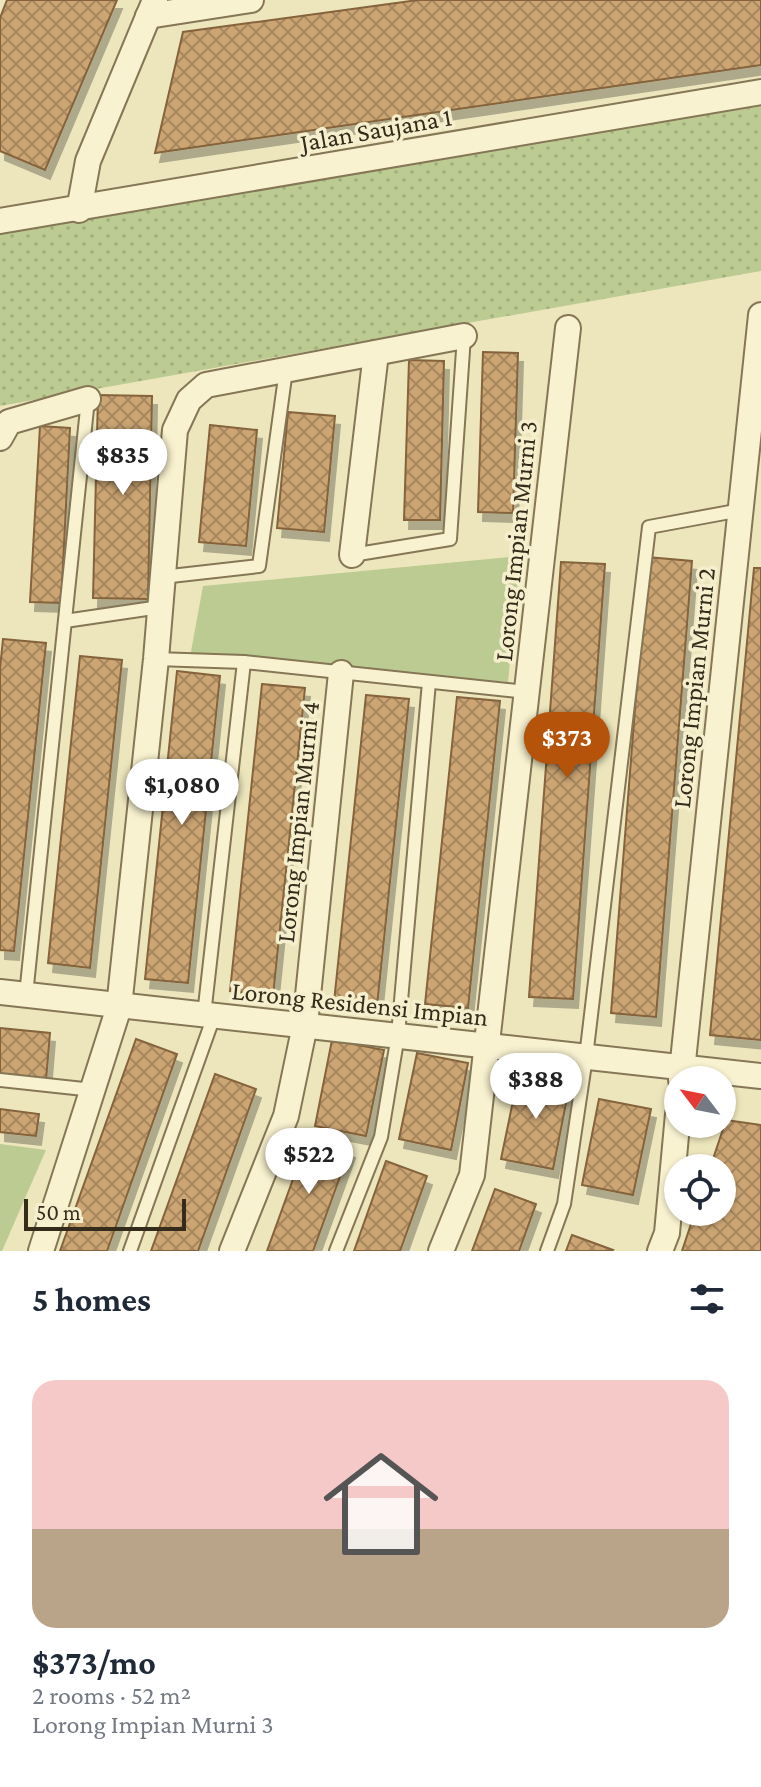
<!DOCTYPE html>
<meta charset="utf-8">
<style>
body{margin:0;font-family:"Crimson Pro",serif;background:#f2f2f3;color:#1f2937;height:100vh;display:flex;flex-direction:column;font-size:30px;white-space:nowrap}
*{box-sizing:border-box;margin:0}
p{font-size:26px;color:#747a83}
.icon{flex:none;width:44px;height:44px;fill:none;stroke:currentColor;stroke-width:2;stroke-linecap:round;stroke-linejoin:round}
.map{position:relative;height:1251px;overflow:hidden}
.details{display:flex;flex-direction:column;background:#fff;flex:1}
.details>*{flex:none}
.needle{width:52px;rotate:302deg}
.tools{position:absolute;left:664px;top:1066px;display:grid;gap:16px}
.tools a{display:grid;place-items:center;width:72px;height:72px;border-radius:50%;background:#fff;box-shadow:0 2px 6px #0004;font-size:40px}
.scale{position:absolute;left:24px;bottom:20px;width:162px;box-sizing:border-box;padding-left:8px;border:4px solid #342b1b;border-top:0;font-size:22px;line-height:28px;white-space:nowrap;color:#342b1b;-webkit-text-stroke:6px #f5efcd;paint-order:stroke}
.price{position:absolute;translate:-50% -68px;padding:0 18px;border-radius:28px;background:#fff;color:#222;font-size:26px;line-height:52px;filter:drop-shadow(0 2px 4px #0008)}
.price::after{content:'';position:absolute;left:50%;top:48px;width:24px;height:18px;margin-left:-12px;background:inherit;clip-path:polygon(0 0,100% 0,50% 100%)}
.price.active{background:#b45309;color:#fff}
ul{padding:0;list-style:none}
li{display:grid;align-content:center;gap:16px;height:424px;padding:0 32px}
li span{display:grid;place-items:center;height:248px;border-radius:24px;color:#555}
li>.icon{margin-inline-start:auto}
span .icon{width:144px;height:144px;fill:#fffc;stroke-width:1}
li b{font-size:34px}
h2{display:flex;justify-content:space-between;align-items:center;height:96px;padding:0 32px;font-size:34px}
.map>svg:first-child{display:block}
.grass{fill:url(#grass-dots)}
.park{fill:#bccb92}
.building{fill:url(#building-cross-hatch);stroke:#84633c;stroke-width:2;filter:url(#shadow)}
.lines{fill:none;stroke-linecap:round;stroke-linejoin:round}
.service-casing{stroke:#857656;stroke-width:16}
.minor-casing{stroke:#857656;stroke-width:28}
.service{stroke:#f9f2d0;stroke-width:12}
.minor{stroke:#f9f2d0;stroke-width:24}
.labels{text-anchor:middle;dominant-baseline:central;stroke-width:7;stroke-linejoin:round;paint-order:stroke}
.street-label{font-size:26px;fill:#342b1b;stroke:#f5efcd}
</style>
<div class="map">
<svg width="761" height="1251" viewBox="0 0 761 1251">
<defs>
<pattern id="grass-dots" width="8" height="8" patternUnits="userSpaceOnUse" patternTransform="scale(2)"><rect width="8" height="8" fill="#bccb92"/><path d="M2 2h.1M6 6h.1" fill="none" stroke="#a2ae7d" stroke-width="1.8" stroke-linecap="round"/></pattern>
<pattern id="building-cross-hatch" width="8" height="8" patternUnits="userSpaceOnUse" patternTransform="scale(2)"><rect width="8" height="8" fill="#cca573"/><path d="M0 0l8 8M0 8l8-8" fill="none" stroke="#a6875e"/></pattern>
<filter id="shadow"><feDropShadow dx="5" dy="9" stdDeviation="0" flood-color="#0004"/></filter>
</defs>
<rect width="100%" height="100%" fill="#ede6bd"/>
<polygon class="grass" points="761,106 761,271 0,406 0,228"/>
<g class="park">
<polygon points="520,556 508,682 190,657 203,586"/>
<polygon points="0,1144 46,1150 2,1251 0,1251"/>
</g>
<g class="building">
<polygon points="7,0 117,0 45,170 0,151 0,18"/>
<polygon points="418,0 761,0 761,65 155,153 183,32"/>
<polygon points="483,352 518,353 513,513 478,512"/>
<polygon points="409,360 444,361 440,520 404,520"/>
<polygon points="98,395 152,396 148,599 93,598"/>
<polygon points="288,412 335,416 324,532 277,528"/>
<polygon points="210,425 257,430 246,546 199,542"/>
<polygon points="40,426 70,428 61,603 30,602"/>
<polygon points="647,557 692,561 656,1017 611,1013"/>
<polygon points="561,562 605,564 573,999 529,997"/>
<polygon points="754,568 761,568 761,1040 710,1035"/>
<polygon points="3,639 46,643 14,951 0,950 0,668"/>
<polygon points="80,656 122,660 90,968 48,963"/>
<polygon points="177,671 220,676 188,983 145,979"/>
<polygon points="262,684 305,688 273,996 230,991"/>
<polygon points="366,695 409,699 377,1006 334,1002"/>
<polygon points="457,697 500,701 468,1008 425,1004"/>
<polygon points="0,1028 50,1033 46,1080 0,1075"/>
<polygon points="136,1039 177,1054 107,1251 60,1251"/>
<polygon points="332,1040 384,1050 366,1136 315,1126"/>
<polygon points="417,1053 468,1063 451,1150 399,1139"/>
<polygon points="519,1072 570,1083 553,1169 501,1159"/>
<polygon points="215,1074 256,1089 198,1251 151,1251"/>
<polygon points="599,1099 651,1109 633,1195 582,1185"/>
<polygon points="0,1109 39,1114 36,1136 0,1132"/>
<polygon points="726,1120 761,1125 761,1251 682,1251 695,1212 722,1212 722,1168 710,1168"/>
<polygon points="309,1135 350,1149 313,1251 267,1251"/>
<polygon points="386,1161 427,1176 400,1251 354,1251"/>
<polygon points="495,1189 536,1204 519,1251 472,1251"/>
<polygon points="572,1235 613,1250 612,1251 566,1251"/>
</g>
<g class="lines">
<g class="service-casing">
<g id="service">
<polyline points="352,555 450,539 464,336"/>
<polyline points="162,577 259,566 286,370"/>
<polyline points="65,621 160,607"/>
<polyline points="156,659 244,662 527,692"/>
<polyline points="26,995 88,399"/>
<polyline points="204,1015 244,662"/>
<polyline points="0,1080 93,1090"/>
<polyline points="130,1251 214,1016"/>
<polyline points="336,1251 381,1137 398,1035 429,682"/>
<polyline points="547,1251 564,1204 586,1057 649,527 741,510"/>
</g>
</g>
<g class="minor-casing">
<g id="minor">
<polyline points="148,16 251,0"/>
<polyline points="79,210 88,161 155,0"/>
<polyline points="0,221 761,92"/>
<polyline points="0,438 9,422 88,399"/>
<polyline points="352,555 376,353"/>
<polyline points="0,992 761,1076"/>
<polyline points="681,1080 761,315"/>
<polyline points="41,1251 119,1007 156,659 175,430 189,400 206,385 464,336"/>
<polyline points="232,1251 286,1116 305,1025 341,673"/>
<polyline points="441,1251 472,1175 568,328"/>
<polyline points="660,1251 667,1233 678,1114"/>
</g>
</g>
<use href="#service" class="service"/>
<use href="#minor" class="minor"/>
</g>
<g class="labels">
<g class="street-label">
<text transform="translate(376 130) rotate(-10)">Jalan Saujana 1</text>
<text transform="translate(516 541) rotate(-84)">Lorong Impian Murni 3</text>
<text transform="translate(694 688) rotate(-84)">Lorong Impian Murni 2</text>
<text transform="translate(298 822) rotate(-84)">Lorong Impian Murni 4</text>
<text transform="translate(360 1004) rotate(6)">Lorong Residensi Impian</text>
</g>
</g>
</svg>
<div class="tools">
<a><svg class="needle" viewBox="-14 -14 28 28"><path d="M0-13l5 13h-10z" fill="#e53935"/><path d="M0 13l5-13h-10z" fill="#747a83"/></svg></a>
<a><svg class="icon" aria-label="locate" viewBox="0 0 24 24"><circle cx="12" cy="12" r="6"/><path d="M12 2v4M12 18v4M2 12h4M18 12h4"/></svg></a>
</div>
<div class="scale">50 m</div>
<b class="price" style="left:123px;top:497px">$835</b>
<b class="price active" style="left:567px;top:780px">$373</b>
<b class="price" style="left:182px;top:827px">$1,080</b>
<b class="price" style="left:536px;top:1121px">$388</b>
<b class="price" style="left:309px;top:1196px">$522</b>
</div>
<section class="details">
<h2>5 homes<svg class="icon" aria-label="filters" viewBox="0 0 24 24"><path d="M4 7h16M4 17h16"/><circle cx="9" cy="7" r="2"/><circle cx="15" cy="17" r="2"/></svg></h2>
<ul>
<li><span style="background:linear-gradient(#f6c9c9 60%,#b9a48a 0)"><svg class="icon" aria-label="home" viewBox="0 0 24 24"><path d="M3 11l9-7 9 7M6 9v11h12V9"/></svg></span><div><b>$373/mo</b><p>2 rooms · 52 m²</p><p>Lorong Impian Murni 3</p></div></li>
</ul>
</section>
